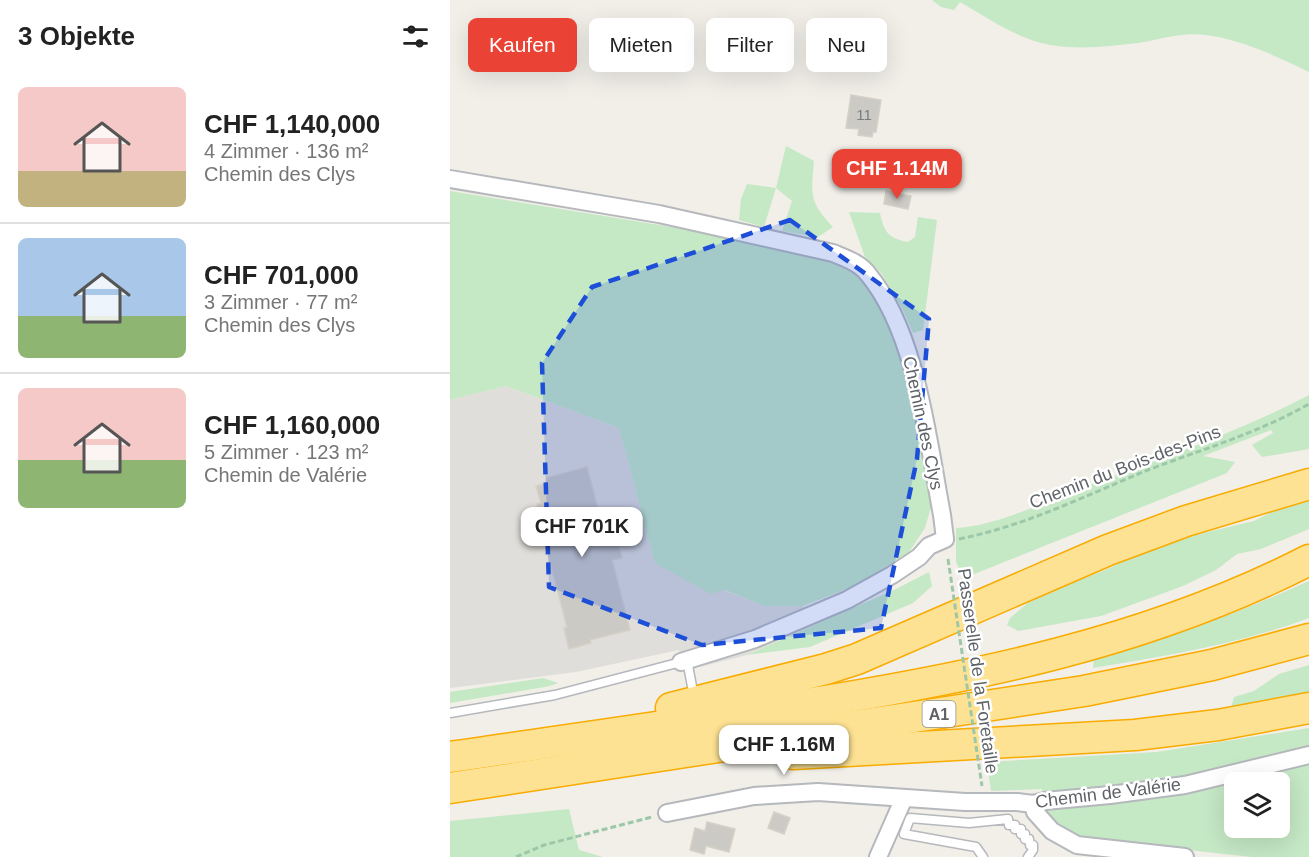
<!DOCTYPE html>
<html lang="de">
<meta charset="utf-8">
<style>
body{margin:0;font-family:Helvetica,sans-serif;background:#f2f2f2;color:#222;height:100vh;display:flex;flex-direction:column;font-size:22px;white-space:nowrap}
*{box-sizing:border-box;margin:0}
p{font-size:20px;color:#767676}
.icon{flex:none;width:33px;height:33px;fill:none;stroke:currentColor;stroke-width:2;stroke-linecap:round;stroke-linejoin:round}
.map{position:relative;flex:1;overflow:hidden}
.side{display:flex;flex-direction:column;background:#fff;width:450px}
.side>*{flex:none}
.hud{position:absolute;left:18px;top:18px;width:570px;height:54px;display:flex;gap:12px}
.controls{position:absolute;left:774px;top:772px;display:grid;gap:12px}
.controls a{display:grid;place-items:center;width:66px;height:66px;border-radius:9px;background:#fff;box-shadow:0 6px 24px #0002;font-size:30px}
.price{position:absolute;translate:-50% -51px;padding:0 14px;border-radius:12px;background:#fff;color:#222;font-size:20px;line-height:39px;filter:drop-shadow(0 2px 3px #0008)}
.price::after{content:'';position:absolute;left:50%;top:36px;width:18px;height:14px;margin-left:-9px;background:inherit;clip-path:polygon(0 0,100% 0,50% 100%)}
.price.active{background:#ea4335;color:#fff}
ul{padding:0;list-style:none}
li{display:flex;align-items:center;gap:18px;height:150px;padding:0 18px}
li+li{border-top:2px solid #e0e0e0}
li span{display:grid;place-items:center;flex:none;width:168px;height:120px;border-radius:9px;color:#555}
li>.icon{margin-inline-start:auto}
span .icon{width:72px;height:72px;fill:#fffc;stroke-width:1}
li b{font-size:26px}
h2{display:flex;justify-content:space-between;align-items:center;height:72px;padding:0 18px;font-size:26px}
.tag{padding:0 21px;border-radius:9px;background:#fff;box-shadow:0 6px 24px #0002;font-size:21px;line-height:54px}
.tag.active{background:#ea4335;color:#fff}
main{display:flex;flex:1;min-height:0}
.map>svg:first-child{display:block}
.industrial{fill:#e0deda}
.green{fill:#c5e8c5;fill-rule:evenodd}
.building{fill:#cccac5;stroke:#d6d1c6;stroke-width:1.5}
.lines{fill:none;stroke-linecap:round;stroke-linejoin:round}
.lane-casing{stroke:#b5b8bc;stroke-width:11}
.street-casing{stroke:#b5b8bc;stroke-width:20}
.highway-casing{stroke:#f9ab00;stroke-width:33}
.path{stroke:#9cc7a9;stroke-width:3;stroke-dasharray:6 3;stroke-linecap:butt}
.lane{stroke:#fff;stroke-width:8}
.street{stroke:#fff;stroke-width:16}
.highway{stroke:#fde293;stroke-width:30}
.path-bridge{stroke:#9cc7a9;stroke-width:3;stroke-dasharray:6 3;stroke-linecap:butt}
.marked{fill:#1d4ed8;fill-opacity:0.2;stroke:#1d4ed8;stroke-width:4.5;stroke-dasharray:12 8;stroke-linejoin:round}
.labels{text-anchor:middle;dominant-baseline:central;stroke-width:5;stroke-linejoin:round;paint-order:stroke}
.number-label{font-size:15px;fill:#7a7d7f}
.shield{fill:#fff;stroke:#8f9295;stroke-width:1.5}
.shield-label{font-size:16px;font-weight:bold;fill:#5f6368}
.street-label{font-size:18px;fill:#5f6368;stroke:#fff}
</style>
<main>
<section class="side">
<h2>3 Objekte<svg class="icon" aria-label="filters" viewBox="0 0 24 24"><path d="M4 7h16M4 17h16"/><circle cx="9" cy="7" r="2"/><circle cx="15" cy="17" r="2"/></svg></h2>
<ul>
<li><span style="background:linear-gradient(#f6c9c9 70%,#c2b280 0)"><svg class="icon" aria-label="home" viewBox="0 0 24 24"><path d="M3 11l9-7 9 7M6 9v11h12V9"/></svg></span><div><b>CHF 1,140,000</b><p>4 Zimmer · 136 m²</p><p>Chemin des Clys</p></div></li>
<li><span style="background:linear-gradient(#a9c7e8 65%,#8fb573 0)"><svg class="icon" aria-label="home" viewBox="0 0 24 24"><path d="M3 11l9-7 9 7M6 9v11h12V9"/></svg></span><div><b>CHF 701,000</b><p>3 Zimmer · 77 m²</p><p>Chemin des Clys</p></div></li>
<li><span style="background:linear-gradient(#f6c9c9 60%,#8fb573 0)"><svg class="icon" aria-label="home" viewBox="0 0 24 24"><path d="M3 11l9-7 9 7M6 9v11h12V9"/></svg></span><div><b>CHF 1,160,000</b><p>5 Zimmer · 123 m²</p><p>Chemin de Valérie</p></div></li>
</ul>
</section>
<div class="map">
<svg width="859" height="857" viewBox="0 0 859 857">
<rect width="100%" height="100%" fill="#f1efe8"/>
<polygon class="industrial" points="56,386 169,428 205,563 314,606 353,606 360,626 297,655 234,671 229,650 126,672 0,688 0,400"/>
<g class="green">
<path d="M482 0H859V72C829 57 789 39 756 35 730 32 713 39 688 43 653 47 612 52 579 39 554 30 533 15 510 2L504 10 491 7Z"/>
<path d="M336 146 364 161C361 195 359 202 383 227L368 237 332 231 342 201 326 188 314 227 289 220 291 199 297 184 326 188Z"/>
<polygon points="0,191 265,234 392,265 409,276 417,285 431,308 450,352 466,420 481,507 475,528 459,552 407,585 353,606 314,606 275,590 261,594 205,563 169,428 56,386 0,400"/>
<path d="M399 212 430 213C434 232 438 238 458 242L465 237 468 217 487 220 473 330 463 333 454 312 432 274 415 257Z"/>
<path d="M859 395V449L812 457 802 445 823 433 821 430 753 456 785 462 777 473 514 578 506 562V528C545 526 590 504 627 490 705 461 785 434 859 395Z"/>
<polygon points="859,498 859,529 811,549 787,554 766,570 733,586 651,616 568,631 557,625 560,618 578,603 612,587 658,569 689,553 741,536 804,521 843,501"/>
<polygon points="479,572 482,586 463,603 360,647 297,655 446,589"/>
<path d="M859 581V618C790 644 715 656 643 668L644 660C718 639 789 613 859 581Z"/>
<polygon points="859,665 859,693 780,711 784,697 804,691 829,674"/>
<polygon points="93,678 108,683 100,686 0,703 0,692"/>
<path d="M859 728V857H802L646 840 626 835 596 814 592 789 541 791 537 762 707 752ZM784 783H830V828H784Z"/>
<polygon points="119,809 129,850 153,857 0,857 0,821"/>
</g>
<g class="building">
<polygon points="401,95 431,100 426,132 423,132 422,137 408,135 409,129 396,128"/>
<polygon points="436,191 461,196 458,209 434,204"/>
<polygon points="137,467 150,517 160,514 172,558 162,560 180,630 140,640 141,643 119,649 114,628 117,627 86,509 88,509 87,504 91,503 86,486 97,483 96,478"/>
<polygon points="324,812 340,818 334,834 318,828"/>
<polygon points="257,822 285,829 279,852 256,846 254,854 240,850 245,828 255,831"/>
</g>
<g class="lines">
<g class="lane-casing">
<g id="lane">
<polyline points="237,660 244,697"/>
<polyline points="0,713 105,695 231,662"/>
<polyline points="533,857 526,847 454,834 460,818 519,823 558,819 559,825 565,825 565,829 571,829 571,834 575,834 575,839 579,839 580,845 583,845 583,850 578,857"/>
</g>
</g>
<g class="street-casing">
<g id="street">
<path d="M0 179 209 214 383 253C395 258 410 263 418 274 467 333 478 442 492 515L495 539 479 546 469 557 442 575 397 600 305 639 231 662"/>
<polyline points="583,804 585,812 602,831 627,845 735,857"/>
<polyline points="217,813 304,796 368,792 515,802 567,802 583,804 595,801 660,795 735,785 859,755"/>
<polyline points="428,857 454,798"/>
</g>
</g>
<g class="highway-casing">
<g id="highway">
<polyline points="221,708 376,669 407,659 658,550 736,521 859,484"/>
<polyline points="343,754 685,735 768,725 859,708"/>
<path d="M0 757C117 740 234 724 350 705 526 677 699 642 859 560"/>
<polyline points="0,788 634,691 762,665 859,639"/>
</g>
</g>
<g class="path">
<path d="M509 539C575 526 637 495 698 470 753 449 808 433 859 404"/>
<polyline points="66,857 94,845 202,817"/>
</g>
<use href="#lane" class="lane"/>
<use href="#street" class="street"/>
<use href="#highway" class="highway"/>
<polyline class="path-bridge" points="498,559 532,786"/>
</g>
<path class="marked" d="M340 220 479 319 467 459 431 628 252 645 99 587 92 363 142 287Z"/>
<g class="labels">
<g class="number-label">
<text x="414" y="114">11</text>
</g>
<rect class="shield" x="472.5" y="701" width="33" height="26" rx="4.5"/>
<g class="shield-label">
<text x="489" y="714">A1</text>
</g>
<g class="street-label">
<text transform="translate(473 423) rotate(78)">Chemin des Clys</text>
<text transform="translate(675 467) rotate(-21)">Chemin du Bois-des-Pins</text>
<text transform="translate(528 671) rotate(82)">Passerelle de la Foretaille</text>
<text transform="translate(658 793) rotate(-7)">Chemin de Valérie</text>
</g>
</g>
</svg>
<div class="controls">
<a><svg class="icon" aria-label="layers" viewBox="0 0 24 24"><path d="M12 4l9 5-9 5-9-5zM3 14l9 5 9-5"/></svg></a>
</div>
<b class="price active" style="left:447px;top:200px">CHF 1.14M</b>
<b class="price" style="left:132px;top:558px">CHF 701K</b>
<b class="price" style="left:334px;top:776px">CHF 1.16M</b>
<div class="hud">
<a class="tag active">Kaufen</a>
<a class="tag">Mieten</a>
<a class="tag">Filter</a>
<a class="tag">Neu</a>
</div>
</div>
</main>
